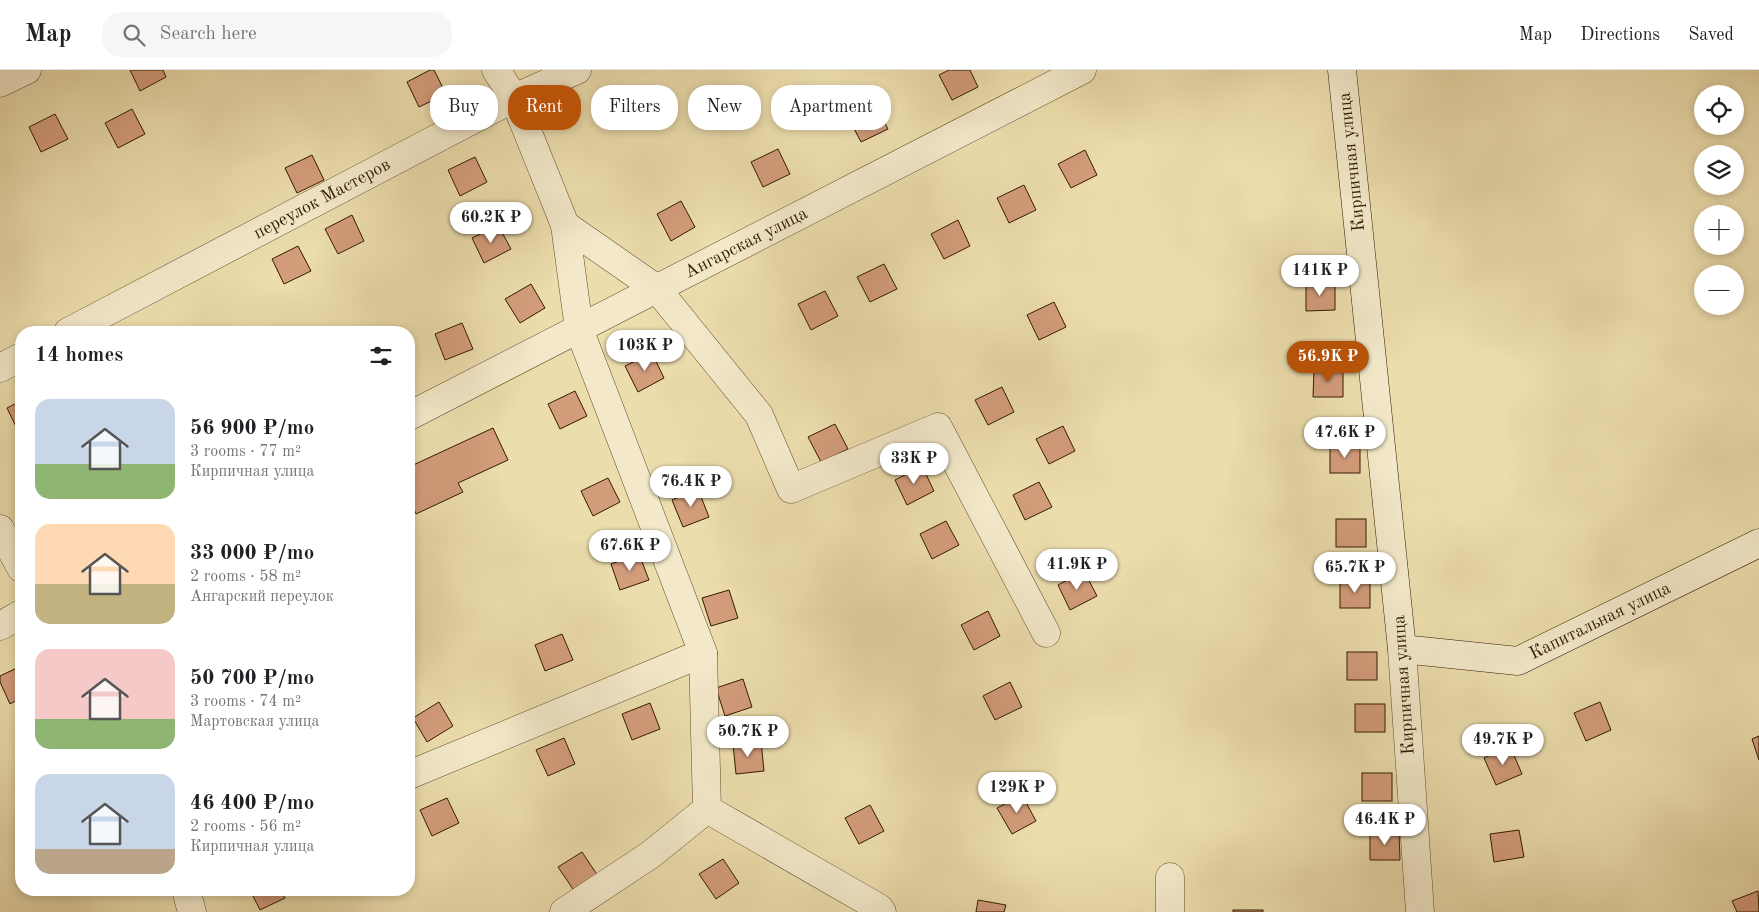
<!DOCTYPE html>
<meta charset="utf-8">
<style>
body{margin:0;font-family:"Old Standard TT",serif;background:#f6f6f6;color:#202124;height:100vh;display:flex;flex-direction:column;font-size:19px;white-space:nowrap}
*{box-sizing:border-box;margin:0}
p{font-size:16px;color:#757577}
.icon{flex:none;width:28px;height:28px;fill:none;stroke:currentColor;stroke-width:2;stroke-linecap:round;stroke-linejoin:round}
.map{position:relative;flex:1;overflow:hidden}
.sheet{position:absolute;left:15px;top:256px;width:400px;height:570px;display:flex;flex-direction:column;background:#fff;border-radius:20px;box-shadow:0 2px 8px #0003}
.sheet>*{flex:none}
.hud{position:absolute;left:430px;top:15px;width:475px;height:45px;display:flex;gap:10px}
.buttons{position:absolute;left:1694px;top:15px;display:grid;gap:10px}
.buttons a{display:grid;place-items:center;width:50px;height:50px;border-radius:50%;background:#fff;box-shadow:0 2px 8px #0003;font-size:25px}
.price{position:absolute;translate:-50% -42px;padding:0 11px;border-radius:18px;background:#fff;color:#222;font-size:16px;line-height:32px;filter:drop-shadow(0 1px 2px #0008)}
.price::after{content:'';position:absolute;left:50%;top:30px;width:15px;height:11px;margin-left:-8px;background:inherit;clip-path:polygon(0 0,100% 0,50% 100%)}
.price.current{background:#b45309;color:#fff}
ul{padding:0;list-style:none}
li{display:flex;align-items:center;gap:15px;height:125px;padding:0 20px}
li span{display:grid;place-items:center;flex:none;width:140px;height:100px;border-radius:15px;color:#555}
li>.icon{margin-inline-start:auto}
span .icon{width:60px;height:60px;fill:#fffc;stroke-width:1}
li b{font-size:21px}
h2{display:flex;justify-content:space-between;align-items:center;height:60px;padding:0 20px;font-size:21px}
.tag{padding:0 18px;border-radius:20px;background:#fff;box-shadow:0 2px 8px #0003;font-size:18px;line-height:45px}
.tag.current{background:#b45309;color:#fff}
header{display:flex;align-items:center;gap:30px;box-sizing:border-box;height:70px;padding:0 25px;background:#fff;border-bottom:1px solid #e0e0e0}
header strong{font-size:24px}
nav{display:flex;gap:28px;margin-inline-start:auto;font-size:18px}
.search{width:350px;height:45px;background:#f6f6f6;display:flex;align-items:center;gap:12px;box-sizing:border-box;padding:0 18px;border-radius:20px;color:#757577;font-size:19px}
.map>svg:first-child{display:block}
.building{fill:#d39c7b;stroke:#311b00}
.lines{fill:none;stroke-linecap:round;stroke-linejoin:round}
.street-casing{stroke:#604c2b;stroke-width:29}
.secondary-casing{stroke:#311b00;stroke-width:29}
.street{stroke:#f3e9ca;stroke-width:28}
.secondary{stroke:#f3e9ca;stroke-width:28}
.labels{text-anchor:middle;dominant-baseline:central;stroke-width:4;stroke-linejoin:round;paint-order:stroke}
.street-label{font-size:18px;fill:#311b00;stroke:#f3e9ca}
</style>
<header>
<strong>Map</strong>
<div class="search"><svg class="icon" aria-label="search" viewBox="0 0 24 24"><circle cx="10" cy="10" r="6"/><path d="M15 15l6 6"/></svg>Search here</div>
<nav><a>Map</a><a>Directions</a><a>Saved</a></nav>
</header>
<div class="map">
<svg width="1759" height="842" viewBox="0 0 1759 842">
<rect width="100%" height="100%" fill="#ecddad"/>
<filter id="stains"><feTurbulence type="fractalNoise" baseFrequency=".004" numOctaves="4"/><feColorMatrix values="0 0 0 0 .2 0 0 0 0 .09 0 0 0 0 .02 0 0 0 .5 -.17"/></filter>
<radialGradient id="worn" r=".72"><stop offset=".6" stop-color="#630" stop-opacity="0"/><stop offset="1" stop-color="#630" stop-opacity=".3"/></radialGradient>
<g class="building">
<polygon points="130,0 163,0 166,7 140,21"/>
<polygon points="430,0 434,0 446,24 419,37 407,12"/>
<polygon points="949,0 970,0 978,17 952,30 939,5"/>
<polygon points="875,34 888,59 861,72 848,47"/>
<polygon points="132,39 145,64 118,78 105,53"/>
<polygon points="55,44 68,69 41,82 29,57"/>
<polygon points="778,79 790,104 763,117 751,92"/>
<polygon points="1085,80 1097,105 1071,118 1058,94"/>
<polygon points="312,85 324,110 297,123 285,98"/>
<polygon points="475,87 487,112 460,126 448,100"/>
<polygon points="1024,115 1036,140 1009,153 997,128"/>
<polygon points="681,131 695,157 671,171 657,144"/>
<polygon points="352,145 364,171 338,184 325,159"/>
<polygon points="958,150 970,176 944,189 931,164"/>
<polygon points="498,155 511,179 484,193 472,168"/>
<polygon points="298,176 311,201 284,214 272,189"/>
<polygon points="884,194 897,219 870,232 857,207"/>
<polygon points="1335,212 1335,240 1306,241 1306,213"/>
<polygon points="531,214 545,238 520,253 505,229"/>
<polygon points="825,221 838,246 811,260 798,234"/>
<polygon points="1054,232 1066,257 1039,270 1027,245"/>
<polygon points="462,253 473,279 445,290 435,264"/>
<polygon points="652,283 664,308 638,322 625,296"/>
<polygon points="1314,299 1343,299 1343,327 1313,327"/>
<polygon points="1002,317 1014,342 988,355 975,330"/>
<polygon points="575,321 587,346 560,359 548,334"/>
<polygon points="21,331 21,364 20,365 7,338"/>
<polygon points="835,354 848,379 821,392 808,367"/>
<polygon points="1063,356 1075,381 1049,394 1036,369"/>
<polygon points="493,358 508,390 458,413 463,422 416,444 409,427 409,397"/>
<rect x="1330" y="375" width="30" height="28"/>
<polygon points="922,396 934,421 907,435 895,410"/>
<polygon points="608,408 620,432 593,446 581,421"/>
<polygon points="1039,412 1052,437 1025,450 1013,425"/>
<polygon points="698,419 709,447 683,457 672,430"/>
<rect x="1336" y="449" width="30" height="28"/>
<polygon points="946,451 959,475 932,489 920,464"/>
<polygon points="639,484 649,510 620,520 611,494"/>
<polygon points="1084,501 1097,526 1070,540 1058,515"/>
<rect x="1340" y="510" width="30" height="28"/>
<polygon points="729,520 738,548 711,556 702,528"/>
<polygon points="988,541 1000,566 974,580 961,555"/>
<polygon points="562,564 573,590 545,601 535,575"/>
<rect x="1347" y="582" width="30" height="28"/>
<polygon points="21,596 21,628 10,634 0,612 0,606"/>
<polygon points="743,609 752,637 725,646 716,618"/>
<polygon points="1010,612 1022,637 995,650 983,626"/>
<polygon points="439,632 453,656 427,672 413,648"/>
<polygon points="1600,632 1611,660 1586,671 1574,643"/>
<polygon points="650,633 660,659 632,670 622,644"/>
<rect x="1355" y="634" width="30" height="28"/>
<polygon points="1759,666 1759,690 1752,669"/>
<polygon points="564,668 575,694 548,706 536,680"/>
<polygon points="761,671 764,701 736,704 733,674"/>
<polygon points="1510,676 1522,704 1496,715 1484,688"/>
<rect x="1362" y="703" width="30" height="28"/>
<polygon points="1022,725 1036,751 1012,764 997,738"/>
<polygon points="447,728 459,753 432,766 420,740"/>
<polygon points="870,735 884,761 859,774 845,748"/>
<polygon points="1519,760 1524,787 1494,792 1490,764"/>
<polygon points="1370,762 1399,762 1400,790 1370,790"/>
<polygon points="582,782 598,806 575,822 558,797"/>
<polygon points="723,789 739,813 716,829 699,804"/>
<polygon points="250,820 281,820 285,828 260,840"/>
<polygon points="1758,821 1759,842 1737,842 1732,831"/>
<polygon points="978,830 1006,835 1004,842 976,842"/>
<rect x="1233" y="840" width="30" height="2"/>
</g>
<g class="lines">
<g class="street-casing">
<g id="street">
<polyline points="496,0 514,28 565,155 579,259 703,583 707,739 879,838 882,842"/>
<polyline points="0,13 27,0"/>
<polyline points="565,155 657,219 759,345 791,419 938,357 1046,563"/>
<polyline points="68,262 514,28 577,0"/>
<polyline points="0,298 21,287"/>
<polyline points="409,346 1082,0"/>
<polyline points="0,459 21,498"/>
<polyline points="0,556 21,544"/>
<polyline points="1402,579 1420,842"/>
<polyline points="409,705 703,583"/>
<polyline points="1170,807 1170,842"/>
<polyline points="186,820 192,842"/>
<polyline points="564,842 650,785 707,739"/>
</g>
</g>
<g class="secondary-casing">
<polyline id="secondary" points="1342,0 1402,579 1518,591 1759,473"/>
</g>
<use href="#street" class="street"/>
<use href="#secondary" class="secondary"/>
</g>
<g class="labels">
<g class="street-label">
<text transform="translate(1352 92) rotate(-96)">Кирпичная улица</text>
<text transform="translate(322 129) rotate(-28)">переулок Мастеров</text>
<text transform="translate(746 173) rotate(-27)">Ангарская улица</text>
<text transform="translate(1600 551) rotate(-26)">Капитальная улица</text>
<text transform="translate(1404 615) rotate(-94)">Кирпичная улица</text>
</g>
</g>
<rect width="100%" height="100%" filter="url(#stains)"/>
<rect width="100%" height="100%" fill="url(#worn)"/>
</svg>
<div class="buttons">
<a><svg class="icon" aria-label="locate" viewBox="0 0 24 24"><circle cx="12" cy="12" r="6"/><path d="M12 2v4M12 18v4M2 12h4M18 12h4"/></svg></a>
<a><svg class="icon" aria-label="layers" viewBox="0 0 24 24"><path d="M12 4l9 5-9 5-9-5zM3 14l9 5 9-5"/></svg></a>
<a>+</a>
<a>−</a>
</div>
<b class="price" style="left:491px;top:174px">60.2K ₽</b>
<b class="price" style="left:1320px;top:227px">141K ₽</b>
<b class="price" style="left:645px;top:302px">103K ₽</b>
<b class="price current" style="left:1328px;top:313px">56.9K ₽</b>
<b class="price" style="left:1345px;top:389px">47.6K ₽</b>
<b class="price" style="left:914px;top:415px">33K ₽</b>
<b class="price" style="left:691px;top:438px">76.4K ₽</b>
<b class="price" style="left:630px;top:502px">67.6K ₽</b>
<b class="price" style="left:1077px;top:521px">41.9K ₽</b>
<b class="price" style="left:1355px;top:524px">65.7K ₽</b>
<b class="price" style="left:748px;top:688px">50.7K ₽</b>
<b class="price" style="left:1503px;top:696px">49.7K ₽</b>
<b class="price" style="left:1017px;top:744px">129K ₽</b>
<b class="price" style="left:1385px;top:776px">46.4K ₽</b>
<div class="hud">
<a class="tag">Buy</a>
<a class="tag current">Rent</a>
<a class="tag">Filters</a>
<a class="tag">New</a>
<a class="tag">Apartment</a>
</div>
<section class="sheet">
<h2>14 homes<svg class="icon" aria-label="filters" viewBox="0 0 24 24"><path d="M4 7h16M4 17h16"/><circle cx="9" cy="7" r="2"/><circle cx="15" cy="17" r="2"/></svg></h2>
<ul>
<li><span style="background:linear-gradient(#c9d6e8 65%,#8fb573 0)"><svg class="icon" aria-label="home" viewBox="0 0 24 24"><path d="M3 11l9-7 9 7M6 9v11h12V9"/></svg></span><div><b>56 900 ₽/mo</b><p>3 rooms · 77 m²</p><p>Кирпичная улица</p></div></li>
<li><span style="background:linear-gradient(#ffd9b3 60%,#c2b280 0)"><svg class="icon" aria-label="home" viewBox="0 0 24 24"><path d="M3 11l9-7 9 7M6 9v11h12V9"/></svg></span><div><b>33 000 ₽/mo</b><p>2 rooms · 58 m²</p><p>Ангарский переулок</p></div></li>
<li><span style="background:linear-gradient(#f6c9c9 70%,#8fb573 0)"><svg class="icon" aria-label="home" viewBox="0 0 24 24"><path d="M3 11l9-7 9 7M6 9v11h12V9"/></svg></span><div><b>50 700 ₽/mo</b><p>3 rooms · 74 m²</p><p>Мартовская улица</p></div></li>
<li><span style="background:linear-gradient(#c9d6e8 75%,#b9a48a 0)"><svg class="icon" aria-label="home" viewBox="0 0 24 24"><path d="M3 11l9-7 9 7M6 9v11h12V9"/></svg></span><div><b>46 400 ₽/mo</b><p>2 rooms · 56 m²</p><p>Кирпичная улица</p></div></li>
</ul>
</section>
</div>
